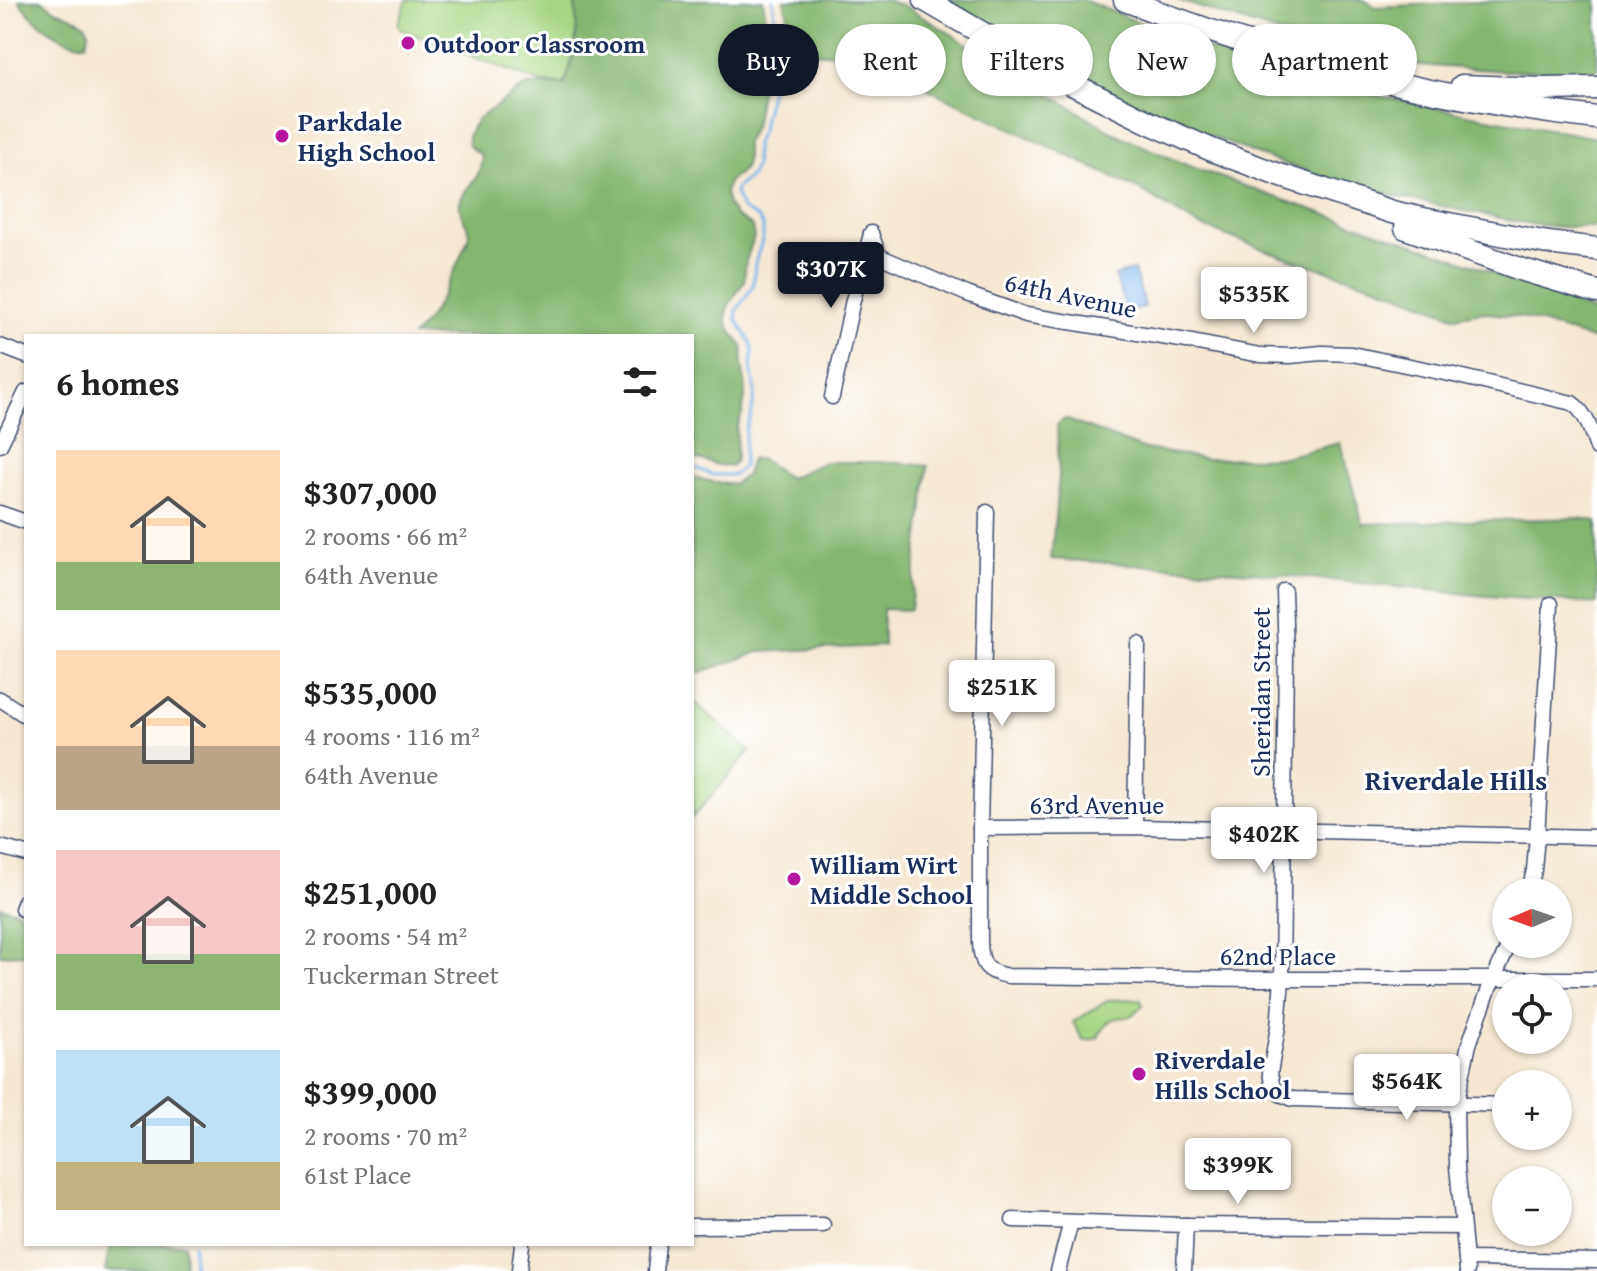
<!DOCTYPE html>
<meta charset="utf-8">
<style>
body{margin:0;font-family:"Gentium Book Plus",serif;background:#f6f6f6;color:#222;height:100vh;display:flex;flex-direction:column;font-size:30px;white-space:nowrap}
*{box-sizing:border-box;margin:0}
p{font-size:26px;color:#767676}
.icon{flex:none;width:44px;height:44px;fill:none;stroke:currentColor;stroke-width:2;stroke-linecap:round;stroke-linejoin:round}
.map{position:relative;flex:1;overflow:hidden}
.panel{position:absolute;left:24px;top:334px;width:670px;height:912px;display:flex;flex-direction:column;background:#fff;border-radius:0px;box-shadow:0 2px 6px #0004}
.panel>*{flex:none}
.guide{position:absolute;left:718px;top:24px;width:758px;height:72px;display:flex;gap:16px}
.needle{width:52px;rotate:268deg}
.fabs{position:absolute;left:1492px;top:878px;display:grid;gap:16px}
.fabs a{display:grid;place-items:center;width:80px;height:80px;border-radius:50%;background:#fff;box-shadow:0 2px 6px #0004;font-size:40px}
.price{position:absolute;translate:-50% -68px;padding:0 18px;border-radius:8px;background:#fff;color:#222;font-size:26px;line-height:52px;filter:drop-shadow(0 2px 4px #0008)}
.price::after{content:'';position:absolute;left:50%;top:48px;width:24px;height:18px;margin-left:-12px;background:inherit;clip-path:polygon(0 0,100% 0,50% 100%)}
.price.on{background:#111827;color:#fff}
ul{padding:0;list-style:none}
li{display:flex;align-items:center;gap:24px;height:200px;padding:0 32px}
li span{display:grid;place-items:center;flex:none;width:224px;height:160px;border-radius:0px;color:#555}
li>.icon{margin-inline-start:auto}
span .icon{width:96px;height:96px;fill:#fffc;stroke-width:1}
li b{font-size:34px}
h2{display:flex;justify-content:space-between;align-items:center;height:96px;padding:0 32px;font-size:34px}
.pill{padding:0 28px;border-radius:36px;background:#fff;box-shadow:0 2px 6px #0004;font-size:28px;line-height:72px}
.pill.on{background:#111827;color:#fff}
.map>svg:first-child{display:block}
.green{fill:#a7d582;stroke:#618270;stroke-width:2}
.forest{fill:#85b670;stroke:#507267;stroke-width:2}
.water{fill:#78b4ea;stroke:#4a72a4;stroke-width:2}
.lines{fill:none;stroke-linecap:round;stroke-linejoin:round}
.stream{stroke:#78b4ea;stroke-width:3}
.minor-casing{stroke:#3c4b6f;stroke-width:17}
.highway-casing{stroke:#3c4b6f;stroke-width:25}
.minor{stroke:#fff;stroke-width:14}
.highway{stroke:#fff;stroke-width:22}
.poi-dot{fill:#b5179e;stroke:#fff;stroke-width:3}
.labels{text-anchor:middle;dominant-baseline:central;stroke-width:6;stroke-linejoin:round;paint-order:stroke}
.poi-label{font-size:26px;font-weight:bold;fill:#1b2f5e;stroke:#fff;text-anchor:start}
.street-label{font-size:26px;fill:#1b2f5e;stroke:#fff}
.neighbourhood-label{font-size:28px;font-weight:bold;fill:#1b2f5e;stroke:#fff}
</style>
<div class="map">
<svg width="1597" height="1271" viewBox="0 0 1597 1271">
<rect width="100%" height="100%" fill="#fff"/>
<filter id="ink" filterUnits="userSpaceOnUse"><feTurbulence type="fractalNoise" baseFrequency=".0125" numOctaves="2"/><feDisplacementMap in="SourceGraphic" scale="16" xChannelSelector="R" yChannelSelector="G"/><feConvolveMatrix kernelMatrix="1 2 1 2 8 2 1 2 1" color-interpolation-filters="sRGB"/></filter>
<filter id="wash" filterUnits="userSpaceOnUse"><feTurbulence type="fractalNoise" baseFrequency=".006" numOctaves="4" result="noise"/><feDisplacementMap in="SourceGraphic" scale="32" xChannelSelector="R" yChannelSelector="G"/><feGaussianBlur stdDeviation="1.8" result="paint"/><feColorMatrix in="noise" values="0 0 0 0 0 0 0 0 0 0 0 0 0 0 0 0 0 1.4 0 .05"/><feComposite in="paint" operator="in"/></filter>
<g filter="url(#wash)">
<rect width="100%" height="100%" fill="#f5e7d1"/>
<g class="green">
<path d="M407 0H574C581 29 574 56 565 84L542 83 400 29 398 24Z"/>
<polygon points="692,700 750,751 692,818"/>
<path d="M1140 999 1143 1006C1139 1009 1136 1012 1132 1015 1125 1019 1118 1016 1111 1020 1104 1025 1105 1030 1098 1035L1099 1037 1094 1039 1083 1040 1073 1022 1109 1000Z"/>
</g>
<g class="forest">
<path d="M19 0C25 0 33 0 39 0 45 1 50 7 56 10 71 18 97 20 86 43 65 46 28 18 19 0Z"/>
<path d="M574 0H763L766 20 773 35V44L759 97 754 127 746 141V163L743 170 728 182 725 193 728 205 735 216 752 226 754 237 746 261 744 282 728 306 726 319 730 329 743 347 742 365 746 391 742 414 737 426 736 457 735 462 731 466C717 467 706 460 692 458V336H412C436 318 455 268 468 240 472 223 458 219 460 203 462 192 471 185 477 176 480 171 481 163 482 157 480 153 476 151 472 149 462 140 472 126 479 118L527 85 565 84C574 56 581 29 574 0Z"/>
<polygon points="784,0 886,0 908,8 1114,133 1184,164 1269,195 1461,260 1597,313 1597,341 1525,318 1482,312 1456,317 1392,291 1279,255 1198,225 1136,188 859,56 793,50 793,37"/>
<polygon points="947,0 1084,0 1192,44 1336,87 1477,116 1597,138 1597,227 1561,227 1529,224 1450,208 1366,190 1270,159 1162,118 1076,76"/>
<polygon points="1177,0 1364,0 1376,7 1517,0 1597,0 1597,70 1505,71 1401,64 1312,44"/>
<polygon points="1065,419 1140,448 1207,459 1284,457 1340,443 1363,524 1579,518 1597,521 1597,604 1486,596 1252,572 1051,559 1059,476 1057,425"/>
<polygon points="751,459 761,459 789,478 825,462 889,462 928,466 910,610 883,609 883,646 759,652 692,675 692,477 718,483 734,484 746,475"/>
<polygon points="0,906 26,914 26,954 0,955"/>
<polygon points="110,1244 184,1244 185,1271 105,1271"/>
</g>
<polygon class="water" points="1134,270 1145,307 1127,313 1115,276"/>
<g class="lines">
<g class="stream">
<polyline points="692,467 713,475 734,475 743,467 746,428 751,416 755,392 751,365 753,353 751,343 736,318 737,310 753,286 755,263 763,238 763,226 758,218 742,209 735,193 737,187 751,176 755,165 755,143 762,130 764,117 782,46 782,33 775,17 773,0"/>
<polyline points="193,1244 194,1271"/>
</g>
</g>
</g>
<g filter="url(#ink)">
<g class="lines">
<g class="minor-casing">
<g id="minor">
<path d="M871 233 879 256 967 294 1026 315 1187 341 1260 355 1290 356 1322 353 1352 354 1454 375 1572 403C1587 413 1591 432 1597 448"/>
<polyline points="0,346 26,356"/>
<polyline points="832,397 853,300 871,234"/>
<polyline points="0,445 26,392"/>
<path d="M987 512 980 828V943C981 965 986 972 1008 976L1254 979H1597"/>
<polyline points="0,513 26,522"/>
<polyline points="1284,591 1286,656 1282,979 1278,1027 1270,1073 1273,1088 1280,1094 1293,1099 1506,1105"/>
<polyline points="0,699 26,716"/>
<polyline points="1135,827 1138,644"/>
<polyline points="980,828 1135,827 1597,837"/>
<polyline points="0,847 26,854"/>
<polyline points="1529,892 1534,870 1537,836 1551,604"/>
<polyline points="22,909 26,899"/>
<polyline points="1013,1220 1186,1225 1462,1227"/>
<polyline points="692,1226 823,1225"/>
<polyline points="1466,1259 1597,1261"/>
<polyline points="519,1271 522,1244"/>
<polyline points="655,1271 658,1244"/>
<polyline points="1058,1271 1071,1222"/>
<polyline points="1184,1271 1186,1225"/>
<polyline points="1467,1271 1457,1166 1456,1104 1469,1044 1489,989 1509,944"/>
</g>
</g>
<g class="highway-casing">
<g id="highway">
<polyline points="925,0 1054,75 1150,123 1212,150 1276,174 1392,212 1423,219 1548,243 1597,249"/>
<path d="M1125 0C1276 58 1436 100 1597 118"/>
<polyline points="1462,86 1545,89 1597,88"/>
<polyline points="1406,228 1520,269 1597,292"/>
</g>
</g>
<use href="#minor" class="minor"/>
<use href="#highway" class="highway"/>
</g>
</g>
<g class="poi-dot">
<circle cx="408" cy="43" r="8"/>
<circle cx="282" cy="136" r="8"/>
<circle cx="794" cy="879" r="8"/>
<circle cx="1139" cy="1074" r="8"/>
</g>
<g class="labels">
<g class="poi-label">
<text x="424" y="43">Outdoor Classroom</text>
<text x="298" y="121">Parkdale<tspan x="298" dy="30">High School</tspan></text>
<text x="810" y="864">William Wirt<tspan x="810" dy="30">Middle School</tspan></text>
<text x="1155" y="1059">Riverdale<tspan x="1155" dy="30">Hills School</tspan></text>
</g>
<g class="street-label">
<text transform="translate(1071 295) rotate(12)">64th Avenue</text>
<text transform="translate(1260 692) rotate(-90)">Sheridan Street</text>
<text x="1097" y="804">63rd Avenue</text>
<text x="1278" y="955">62nd Place</text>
</g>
<g class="neighbourhood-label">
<text x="1456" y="779">Riverdale Hills</text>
</g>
</g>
</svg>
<div class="fabs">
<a><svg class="needle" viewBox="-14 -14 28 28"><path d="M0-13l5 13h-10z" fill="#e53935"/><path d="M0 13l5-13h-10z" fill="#767676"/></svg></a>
<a><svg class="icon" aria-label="locate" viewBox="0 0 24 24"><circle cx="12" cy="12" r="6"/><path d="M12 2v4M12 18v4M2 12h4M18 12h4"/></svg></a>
<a>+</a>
<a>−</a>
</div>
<b class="price on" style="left:831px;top:310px">$307K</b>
<b class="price" style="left:1254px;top:335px">$535K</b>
<b class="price" style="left:1002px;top:728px">$251K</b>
<b class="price" style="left:1264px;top:875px">$402K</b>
<b class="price" style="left:1407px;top:1122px">$564K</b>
<b class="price" style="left:1238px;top:1206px">$399K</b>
<div class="guide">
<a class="pill on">Buy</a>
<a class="pill">Rent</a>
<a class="pill">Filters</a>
<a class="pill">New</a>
<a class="pill">Apartment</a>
</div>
<section class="panel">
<h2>6 homes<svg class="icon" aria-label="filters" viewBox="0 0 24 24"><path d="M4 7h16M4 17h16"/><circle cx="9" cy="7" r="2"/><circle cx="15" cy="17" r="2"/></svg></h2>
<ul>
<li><span style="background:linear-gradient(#ffd9b3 70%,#8fb573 0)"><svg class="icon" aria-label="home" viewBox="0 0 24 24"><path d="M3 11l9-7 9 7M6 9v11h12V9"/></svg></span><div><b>$307,000</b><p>2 rooms · 66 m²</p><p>64th Avenue</p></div></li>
<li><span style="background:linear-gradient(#ffd9b3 60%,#b9a48a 0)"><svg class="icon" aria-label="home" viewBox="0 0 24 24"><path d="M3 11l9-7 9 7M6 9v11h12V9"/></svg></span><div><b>$535,000</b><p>4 rooms · 116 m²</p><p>64th Avenue</p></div></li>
<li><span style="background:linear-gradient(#f6c9c9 65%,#8fb573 0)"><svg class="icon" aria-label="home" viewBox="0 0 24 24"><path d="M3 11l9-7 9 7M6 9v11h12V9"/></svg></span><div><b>$251,000</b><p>2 rooms · 54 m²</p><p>Tuckerman Street</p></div></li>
<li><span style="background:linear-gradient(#bfe0f5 70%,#c2b280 0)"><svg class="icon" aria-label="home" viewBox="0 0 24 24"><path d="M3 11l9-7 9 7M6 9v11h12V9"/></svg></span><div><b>$399,000</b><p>2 rooms · 70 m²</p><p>61st Place</p></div></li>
</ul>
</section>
</div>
